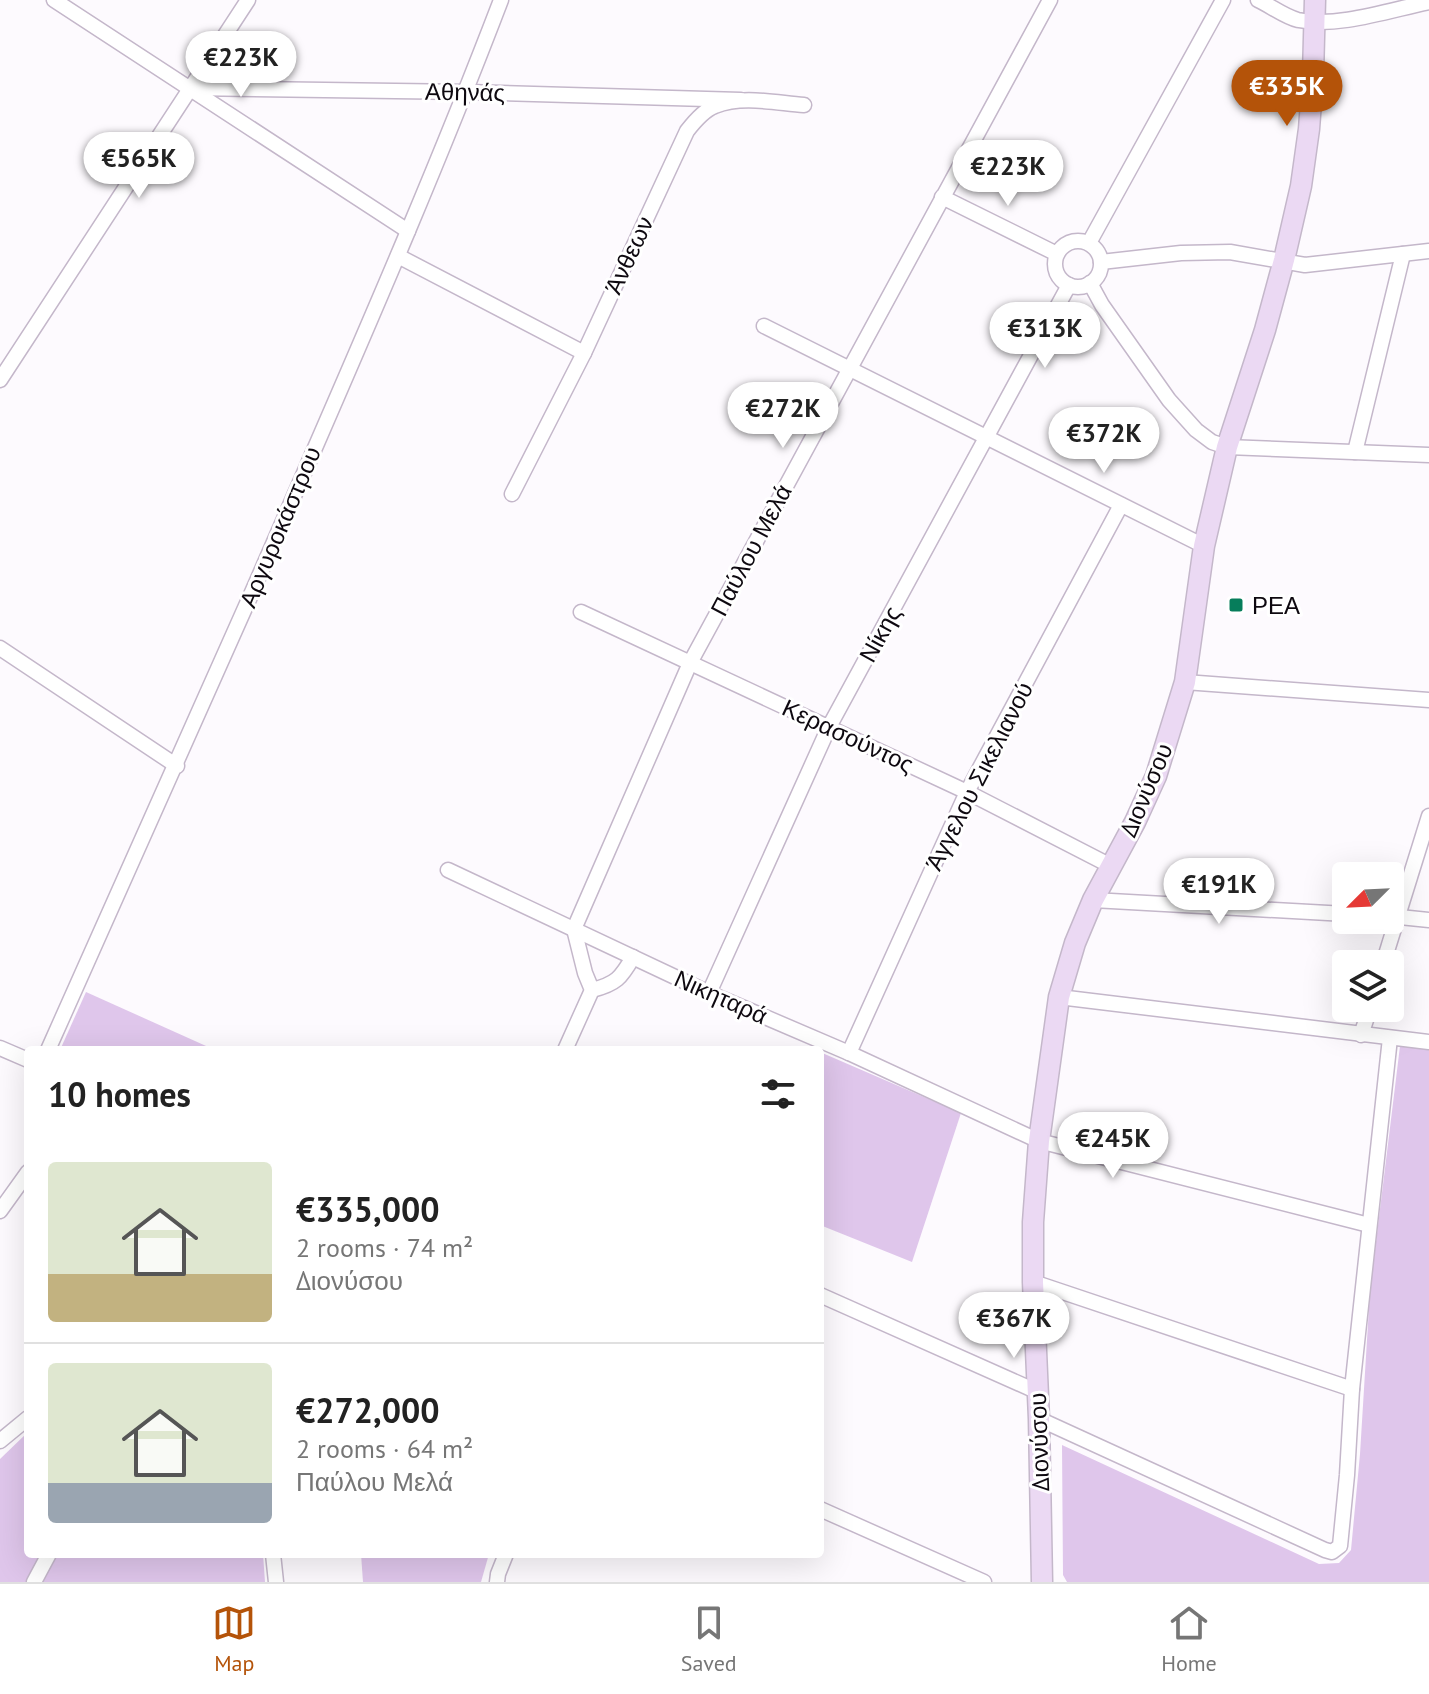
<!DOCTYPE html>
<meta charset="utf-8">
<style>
body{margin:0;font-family:"PT Sans",sans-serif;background:#f2f2f2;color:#222;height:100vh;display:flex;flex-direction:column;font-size:30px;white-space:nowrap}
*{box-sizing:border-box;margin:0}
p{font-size:26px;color:#767676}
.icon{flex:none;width:44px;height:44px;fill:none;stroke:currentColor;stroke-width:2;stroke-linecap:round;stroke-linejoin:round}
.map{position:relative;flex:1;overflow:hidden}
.sheet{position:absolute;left:24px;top:1046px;width:800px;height:512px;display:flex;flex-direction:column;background:#fff;border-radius:8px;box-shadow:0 8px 32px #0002}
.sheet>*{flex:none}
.needle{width:52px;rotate:246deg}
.tools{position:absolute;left:1332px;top:862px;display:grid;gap:16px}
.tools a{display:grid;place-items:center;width:72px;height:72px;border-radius:8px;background:#fff;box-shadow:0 8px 32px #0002;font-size:40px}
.price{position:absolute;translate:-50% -68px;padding:0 18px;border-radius:28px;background:#fff;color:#222;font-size:26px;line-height:52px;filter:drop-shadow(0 2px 4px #0008)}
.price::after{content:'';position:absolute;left:50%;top:48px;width:24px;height:18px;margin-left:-12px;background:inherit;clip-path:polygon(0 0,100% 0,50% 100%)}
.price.on{background:#b45309;color:#fff}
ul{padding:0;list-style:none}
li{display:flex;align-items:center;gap:24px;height:200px;padding:0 24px}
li+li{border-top:2px solid #e0e0e0}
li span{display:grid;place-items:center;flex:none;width:224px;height:160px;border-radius:8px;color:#555}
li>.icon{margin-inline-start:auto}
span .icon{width:96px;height:96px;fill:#fffc;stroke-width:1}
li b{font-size:34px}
h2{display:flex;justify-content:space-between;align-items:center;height:96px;padding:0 24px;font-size:34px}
.menu{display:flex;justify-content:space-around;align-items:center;height:112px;border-top:2px solid #e0e0e0;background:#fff;font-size:22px;color:#767676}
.menu a{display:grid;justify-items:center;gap:4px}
.menu .on{color:#b45309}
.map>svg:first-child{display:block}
.green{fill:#dfc6eb}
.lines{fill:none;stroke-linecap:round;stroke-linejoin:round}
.minor-casing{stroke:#c4b7ca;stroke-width:17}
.secondary-casing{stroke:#c4b7ca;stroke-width:23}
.minor{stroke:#fff;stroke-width:14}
.secondary{stroke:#ebd9f3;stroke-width:20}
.poi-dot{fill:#067d5b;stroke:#fff;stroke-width:3}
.labels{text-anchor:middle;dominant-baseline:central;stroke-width:6;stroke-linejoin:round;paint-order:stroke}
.street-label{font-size:24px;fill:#0e0910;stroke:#fff}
.poi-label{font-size:24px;fill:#0e0910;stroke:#fff;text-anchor:start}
</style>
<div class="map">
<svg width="1429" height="1582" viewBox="0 0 1429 1582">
<rect width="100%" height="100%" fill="#fdfafe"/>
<g class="green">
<polygon points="86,992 215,1050 60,1050"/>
<polygon points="1400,1046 1429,1049 1429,1582 1067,1582 1063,1575 1062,1445 1319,1564 1339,1563 1351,1550 1360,1454 1370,1291"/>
<polygon points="820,1052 961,1113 912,1262 820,1225"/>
<polygon points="28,1432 28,1554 263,1554 265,1582 0,1582 0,1459"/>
<polygon points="361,1554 489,1554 481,1582 363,1582"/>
</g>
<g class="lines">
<g class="minor-casing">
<g id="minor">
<polyline points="54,0 408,231"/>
<path d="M1258 0C1271 6 1285 17 1298 20 1338 28 1390 10 1429 2"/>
<polyline points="189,88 466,92 741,100"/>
<polyline points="942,197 1057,254"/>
<circle cx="1078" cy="264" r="23"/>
<polyline points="1089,243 1223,0"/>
<polyline points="398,256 584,353"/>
<polyline points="1101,262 1181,253 1230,252 1305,265 1429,251"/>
<polyline points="1090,283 1102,305 1169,400 1196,430 1212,442 1227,447 1429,455"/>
<polyline points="764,326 1204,546"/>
<polyline points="0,380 248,0"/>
<polyline points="1355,452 1403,254"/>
<path d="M512 494 584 353 687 131C694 122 704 110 715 106 742 95 776 103 804 105"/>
<polyline points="581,612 967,792 1111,866"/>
<polyline points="0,648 177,766"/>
<polyline points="1185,682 1429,700"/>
<polyline points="448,870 709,993 849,1053 1039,1141 1369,1225"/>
<polyline points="1093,900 1346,914"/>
<polyline points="1390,916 1429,920"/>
<polyline points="1383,964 1429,816"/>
<path d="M592 990C616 984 621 978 633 957"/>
<polyline points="709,993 829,727 1069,285"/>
<polyline points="1059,997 1429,1042"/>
<polyline points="1361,1035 1370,1008"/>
<polyline points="0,1048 28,1060"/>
<path d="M48 1050C136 855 223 660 308 464 375 310 441 157 501 0"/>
<polyline points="565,1050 592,990 585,973 574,929 690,663 1050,0"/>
<polyline points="849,1053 967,792 1121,505"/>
<polyline points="0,1211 28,1172"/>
<polyline points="1033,1282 1352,1389"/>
<polyline points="820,1295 1038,1392"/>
<polyline points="1039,1419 1325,1550 1332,1552 1340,1546 1347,1475 1352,1389 1390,1038"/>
<polyline points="0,1441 28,1418"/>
<polyline points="820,1509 984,1582"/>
<polyline points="273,1554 276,1582"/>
<polyline points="34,1582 49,1554"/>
<polyline points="497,1582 498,1574 506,1554"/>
</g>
</g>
<g class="secondary-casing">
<polyline id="secondary" points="1042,1582 1039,1419 1033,1282 1033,1222 1039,1141 1059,997 1075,943 1093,900 1135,822 1156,776 1185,682 1204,546 1227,447 1265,330 1284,260 1301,186 1309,129 1313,75 1315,0"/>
</g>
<use href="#minor" class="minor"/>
<use href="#secondary" class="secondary"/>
</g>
<rect class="poi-dot" x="1228" y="597" width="16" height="16" rx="4"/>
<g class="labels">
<g class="street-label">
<text transform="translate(465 92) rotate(1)">Αθηνάς</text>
<text transform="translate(629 255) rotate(-65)">Άνθεων</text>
<text transform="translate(280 527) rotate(-67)">Αργυροκάστρου</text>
<text transform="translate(751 550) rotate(-62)">Παύλου Μελά</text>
<text transform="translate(880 634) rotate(-61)">Νίκης</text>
<text transform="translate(848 736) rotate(25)">Κερασούντος</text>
<text transform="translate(979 776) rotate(-63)">Άγγελου Σικελιανού</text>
<text transform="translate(1146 790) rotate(-67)">Διονύσου</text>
<text transform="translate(721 997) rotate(24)">Νικηταρά</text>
<text transform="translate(1039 1442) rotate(-92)">Διονύσου</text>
</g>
<g class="poi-label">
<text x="1252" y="605">ΡΕΑ</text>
</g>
</g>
</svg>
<div class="tools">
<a><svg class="needle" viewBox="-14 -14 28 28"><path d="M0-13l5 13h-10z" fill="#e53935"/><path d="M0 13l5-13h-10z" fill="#767676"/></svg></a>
<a><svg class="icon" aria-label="layers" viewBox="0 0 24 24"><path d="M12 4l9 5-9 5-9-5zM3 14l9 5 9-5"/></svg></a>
</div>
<b class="price" style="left:241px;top:99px">€223K</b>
<b class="price on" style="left:1287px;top:128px">€335K</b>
<b class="price" style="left:139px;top:200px">€565K</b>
<b class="price" style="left:1008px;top:208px">€223K</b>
<b class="price" style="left:1045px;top:370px">€313K</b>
<b class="price" style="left:783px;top:450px">€272K</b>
<b class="price" style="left:1104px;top:475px">€372K</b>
<b class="price" style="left:1219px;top:926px">€191K</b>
<b class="price" style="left:1113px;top:1180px">€245K</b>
<b class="price" style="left:1014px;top:1360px">€367K</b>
<section class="sheet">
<h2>10 homes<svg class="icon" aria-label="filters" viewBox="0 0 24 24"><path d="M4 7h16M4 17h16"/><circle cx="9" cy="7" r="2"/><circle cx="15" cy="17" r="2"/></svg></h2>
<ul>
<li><span style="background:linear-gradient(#dfe7d0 70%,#c2b280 0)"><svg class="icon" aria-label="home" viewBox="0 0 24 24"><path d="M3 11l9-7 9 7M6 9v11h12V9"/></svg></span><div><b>€335,000</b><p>2 rooms · 74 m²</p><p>Διονύσου</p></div></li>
<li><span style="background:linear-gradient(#dfe7d0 75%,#9aa5b1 0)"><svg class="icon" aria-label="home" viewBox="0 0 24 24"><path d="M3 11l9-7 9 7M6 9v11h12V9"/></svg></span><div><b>€272,000</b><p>2 rooms · 64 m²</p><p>Παύλου Μελά</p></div></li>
</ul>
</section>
</div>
<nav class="menu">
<a class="on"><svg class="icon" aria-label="map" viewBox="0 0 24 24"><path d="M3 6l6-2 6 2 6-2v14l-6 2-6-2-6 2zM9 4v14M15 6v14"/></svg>Map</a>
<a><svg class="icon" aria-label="saved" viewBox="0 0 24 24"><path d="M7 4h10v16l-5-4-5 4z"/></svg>Saved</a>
<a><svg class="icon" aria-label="home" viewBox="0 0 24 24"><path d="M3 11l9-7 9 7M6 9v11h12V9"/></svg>Home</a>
</nav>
